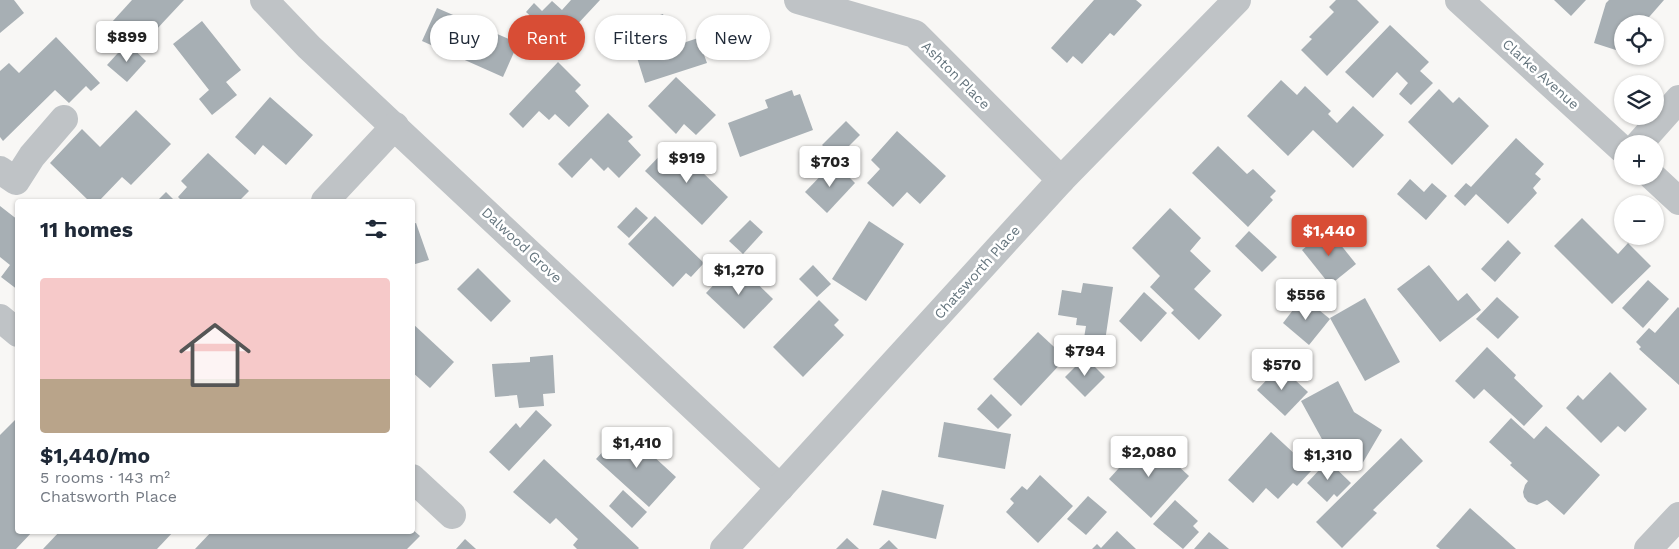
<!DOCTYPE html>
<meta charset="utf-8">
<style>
body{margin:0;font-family:"Work Sans",sans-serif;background:#f2f2f3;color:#1f2937;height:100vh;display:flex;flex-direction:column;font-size:19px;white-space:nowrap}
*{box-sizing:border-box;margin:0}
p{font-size:16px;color:#747a83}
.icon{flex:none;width:28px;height:28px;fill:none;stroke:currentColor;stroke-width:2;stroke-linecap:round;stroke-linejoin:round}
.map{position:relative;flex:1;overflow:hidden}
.sheet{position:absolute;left:15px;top:199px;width:400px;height:335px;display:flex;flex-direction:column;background:#fff;border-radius:5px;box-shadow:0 1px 4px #0004}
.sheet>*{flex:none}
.guide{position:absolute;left:430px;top:15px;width:475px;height:45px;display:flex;gap:10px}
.controls{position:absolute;left:1614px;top:15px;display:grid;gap:10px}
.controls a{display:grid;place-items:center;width:50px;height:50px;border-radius:50%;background:#fff;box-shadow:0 1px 4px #0004;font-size:25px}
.price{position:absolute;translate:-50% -42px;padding:0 11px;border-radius:5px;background:#fff;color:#222;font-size:16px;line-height:32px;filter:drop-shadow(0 1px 2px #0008)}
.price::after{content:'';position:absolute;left:50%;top:30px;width:15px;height:11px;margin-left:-8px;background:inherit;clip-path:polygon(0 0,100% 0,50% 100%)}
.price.on{background:#d84d35;color:#fff}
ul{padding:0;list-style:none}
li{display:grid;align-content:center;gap:10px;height:265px;padding:0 25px}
li span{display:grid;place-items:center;height:155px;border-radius:5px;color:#555}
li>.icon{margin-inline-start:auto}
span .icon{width:90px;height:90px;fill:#fffc;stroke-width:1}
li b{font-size:21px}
h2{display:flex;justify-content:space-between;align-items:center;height:60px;padding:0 25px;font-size:21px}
.pill{padding:0 18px;border-radius:22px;background:#fff;box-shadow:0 1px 4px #0004;font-size:18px;line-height:45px}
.pill.on{background:#d84d35;color:#fff}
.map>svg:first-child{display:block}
.building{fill:#a7afb4}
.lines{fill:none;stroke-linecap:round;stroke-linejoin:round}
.minor{stroke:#bfc3c6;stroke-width:28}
.tertiary{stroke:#bfc3c6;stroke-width:28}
.labels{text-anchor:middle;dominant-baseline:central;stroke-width:5;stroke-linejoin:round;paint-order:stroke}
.street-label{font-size:14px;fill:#65757e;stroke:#fff}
</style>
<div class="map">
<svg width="1679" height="549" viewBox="0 0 1679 549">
<rect width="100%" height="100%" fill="#f8f7f5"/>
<g class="building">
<polygon points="0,0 14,0 24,13 0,33"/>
<polygon points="132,0 184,0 140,47 112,22"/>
<polygon points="571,0 600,0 560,43 526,12 534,3 542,11 552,1 562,10"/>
<polygon points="1094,0 1136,0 1142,5 1114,36 1110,33 1082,64 1073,56 1067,63 1051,48"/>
<polygon points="1336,0 1357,0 1379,22 1327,76 1301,50 1312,39 1309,37 1334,12 1329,7"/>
<polygon points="1554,0 1586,0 1571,16"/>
<polygon points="1609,0 1664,0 1643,24 1622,24 1622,52 1594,43 1606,3"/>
<polygon points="437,8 518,43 503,77 422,41"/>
<polygon points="663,14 674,46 698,38 707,63 645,83 627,26"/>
<polygon points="202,21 241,70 226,82 237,95 212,115 199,99 209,90 173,44"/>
<polygon points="1390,25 1429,62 1420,71 1433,83 1411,105 1399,94 1408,83 1397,72 1373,98 1345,72"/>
<polygon points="56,37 100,83 91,91 86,86 69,103 55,90 3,141 0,137 0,71 9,63 19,73"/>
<polygon points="127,43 146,61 127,82 107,65"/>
<polygon points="558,62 581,85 575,91 589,106 569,127 555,114 549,120 539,111 523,128 509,114"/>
<polygon points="676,77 716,115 696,135 684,124 676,134 648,106"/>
<polygon points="1281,80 1297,95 1305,86 1331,111 1328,114 1337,123 1353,106 1384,135 1353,168 1313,130 1288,156 1247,116"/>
<polygon points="1439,89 1453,103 1459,97 1489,126 1452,165 1408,122"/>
<polygon points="792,90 794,96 800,94 813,130 740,157 728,123 768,108 765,100"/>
<polygon points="270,97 313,135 286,165 263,145 255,155 235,137"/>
<polygon points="136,110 171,144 131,185 122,177 99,201 89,201 50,163 82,129 100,147"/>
<polygon points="608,113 633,137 628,141 641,155 619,178 608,167 604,171 591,158 572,178 558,164"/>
<polygon points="846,121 860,135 836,159 822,145"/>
<polygon points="897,131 946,176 920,204 907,192 893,207 867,183 880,169 871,160"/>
<polygon points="1516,138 1544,164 1535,174 1541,179 1533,188 1537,193 1508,224 1476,194 1465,206 1454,196 1466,183 1471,187"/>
<polygon points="672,143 728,197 702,225 645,171"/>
<polygon points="1218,146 1247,174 1253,169 1276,191 1270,197 1273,200 1248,227 1192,173"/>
<polygon points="208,153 249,191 239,201 182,201 178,197 187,187 181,181"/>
<polygon points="834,162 855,183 827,213 805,192"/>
<polygon points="1410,179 1424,192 1432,183 1447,196 1426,220 1397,194"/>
<polygon points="166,192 175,201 157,201"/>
<polygon points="0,206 18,220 18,290 1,277 10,265 0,257"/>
<polygon points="636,207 648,218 629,238 617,227"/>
<polygon points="1170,208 1201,238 1190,251 1211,271 1194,289 1222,315 1199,340 1171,313 1174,310 1150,287 1160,276 1132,248"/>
<polygon points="655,216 704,263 691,277 686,273 673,287 628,244"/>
<polygon points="1582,218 1618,254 1628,243 1651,266 1612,304 1554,246"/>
<polygon points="750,220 763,232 743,254 729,241"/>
<polygon points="869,221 904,244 866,301 832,279"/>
<polygon points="416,223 429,260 412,265 412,224"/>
<polygon points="1328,229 1356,264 1330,285 1302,250"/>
<polygon points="1249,231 1277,257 1262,272 1235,246"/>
<polygon points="1508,240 1521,253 1495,282 1481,269"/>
<polygon points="735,262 773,299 744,329 706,293"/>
<polygon points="813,265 831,284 817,297 799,279"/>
<polygon points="1429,265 1458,301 1467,293 1481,310 1440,342 1397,289"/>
<polygon points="478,268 511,301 491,322 457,289"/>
<polygon points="1648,280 1669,299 1643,328 1622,308"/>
<polygon points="1083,283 1113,287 1104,348 1083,344 1086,326 1076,325 1077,318 1058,315 1062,290 1081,293"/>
<polygon points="1144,292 1167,313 1141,342 1119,321"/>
<polygon points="1303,297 1330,319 1309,345 1283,323"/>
<polygon points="1497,297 1519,317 1498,339 1476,319"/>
<polygon points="1365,298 1400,362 1365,381 1330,318"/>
<polygon points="819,300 839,320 834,325 844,335 803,377 773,347"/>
<polygon points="1678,307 1679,308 1679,385 1639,349 1641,347 1636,342 1649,328 1655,333"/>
<polygon points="412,323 454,362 430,388 412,372"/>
<polygon points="1038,332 1066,358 1021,406 993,379"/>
<polygon points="1487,347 1516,375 1514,378 1543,406 1524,426 1484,389 1474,399 1455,381"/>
<polygon points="553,355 555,393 543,394 544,406 519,408 517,395 495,397 492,364 530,362 530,357"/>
<polygon points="1085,357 1105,377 1085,397 1065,377"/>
<polygon points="1280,366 1308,392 1285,416 1257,390"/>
<polygon points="1610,372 1647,409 1625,432 1618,426 1601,443 1566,408 1578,395 1583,400"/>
<polygon points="1338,381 1354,412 1382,430 1362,464 1323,441 1301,401"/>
<polygon points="991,394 1012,415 998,429 977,409"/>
<polygon points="536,410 552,425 509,471 489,452 516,423 520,428"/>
<polygon points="18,417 18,531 33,531 16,549 0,549 0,435"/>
<polygon points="1511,418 1534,439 1546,426 1600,475 1564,515 1547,500 1537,505 1528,502 1524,497 1523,492 1525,485 1528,481 1510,465 1512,463 1489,442"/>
<polygon points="944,422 1011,434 1005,469 938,457"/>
<polygon points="626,431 676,477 649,507 596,459 608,446 610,448"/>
<polygon points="1271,432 1312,470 1297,486 1293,483 1278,499 1266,488 1253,503 1228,480"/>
<polygon points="1147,437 1189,476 1151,518 1109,479"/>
<polygon points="1401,438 1423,461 1373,510 1377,513 1342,548 1316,522"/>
<polygon points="1323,456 1351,483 1337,497 1334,494 1327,502 1307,483 1321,468 1316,464"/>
<polygon points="544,459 639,548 638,549 577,549 573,545 578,539 556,518 550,524 513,492"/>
<polygon points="1040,475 1073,506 1038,543 1006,512 1014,503 1010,499 1022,486 1027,490"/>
<polygon points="623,490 647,512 632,528 609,506"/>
<polygon points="882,490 944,505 936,539 873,525"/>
<polygon points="1088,496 1107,512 1086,535 1067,519"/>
<polygon points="1175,500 1198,521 1193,526 1199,532 1183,549 1153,524"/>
<polygon points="1470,508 1516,549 1440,549 1436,546"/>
<polygon points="412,529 420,536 407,549 195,549 212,531 359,531 361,533 362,531 412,531"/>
<polygon points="60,531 174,531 157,549 43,549"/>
<polygon points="1117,531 1136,549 1092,549 1097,544 1101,548"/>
<polygon points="1209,532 1229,549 1194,549"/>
<polygon points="847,538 859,549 836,549"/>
<polygon points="465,539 476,549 456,549"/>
<polygon points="889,540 898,549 879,549"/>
</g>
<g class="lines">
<g class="minor">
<polyline points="264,0 309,47 780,488"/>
<polyline points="798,0 915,34 1061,180"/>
<polyline points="1639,144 1679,99"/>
<polyline points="0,170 16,181 32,156 64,119"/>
<polyline points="325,201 395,126"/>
<polyline points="0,318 18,333"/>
<polyline points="412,478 452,515"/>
<polyline points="724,549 1061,180 1237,0"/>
</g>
<g class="tertiary">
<polyline points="1459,0 1622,149"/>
<polyline points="1652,176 1679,201"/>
<polyline points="1648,549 1679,516"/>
</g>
</g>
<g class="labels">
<g class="street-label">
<text transform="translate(1541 74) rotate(42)">Clarke Avenue</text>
<text transform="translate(956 75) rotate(45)">Ashton Place</text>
<text transform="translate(522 245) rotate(43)">Dalwood Grove</text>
<text transform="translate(977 272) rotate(-48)">Chatsworth Place</text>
</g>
</g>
</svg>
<div class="controls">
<a><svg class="icon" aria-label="locate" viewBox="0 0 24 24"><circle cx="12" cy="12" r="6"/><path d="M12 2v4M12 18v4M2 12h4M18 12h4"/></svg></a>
<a><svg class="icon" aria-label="layers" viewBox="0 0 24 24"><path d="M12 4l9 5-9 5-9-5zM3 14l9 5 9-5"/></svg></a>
<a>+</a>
<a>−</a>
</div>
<b class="price" style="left:127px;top:63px">$899</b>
<b class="price" style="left:687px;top:184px">$919</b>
<b class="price" style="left:830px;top:188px">$703</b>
<b class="price on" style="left:1329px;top:257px">$1,440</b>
<b class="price" style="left:739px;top:296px">$1,270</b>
<b class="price" style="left:1306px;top:321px">$556</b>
<b class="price" style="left:1085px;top:377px">$794</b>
<b class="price" style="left:1282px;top:391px">$570</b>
<b class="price" style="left:637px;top:469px">$1,410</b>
<b class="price" style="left:1149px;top:478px">$2,080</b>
<b class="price" style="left:1328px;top:481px">$1,310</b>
<div class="guide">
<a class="pill">Buy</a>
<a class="pill on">Rent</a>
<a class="pill">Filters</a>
<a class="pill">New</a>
</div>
<section class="sheet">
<h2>11 homes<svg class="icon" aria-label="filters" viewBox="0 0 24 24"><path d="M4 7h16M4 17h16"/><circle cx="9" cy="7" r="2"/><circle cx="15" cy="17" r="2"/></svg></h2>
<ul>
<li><span style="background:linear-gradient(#f6c9c9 65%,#b9a48a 0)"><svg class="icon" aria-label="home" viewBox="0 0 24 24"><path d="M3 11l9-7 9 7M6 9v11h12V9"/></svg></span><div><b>$1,440/mo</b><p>5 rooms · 143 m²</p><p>Chatsworth Place</p></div></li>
</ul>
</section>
</div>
